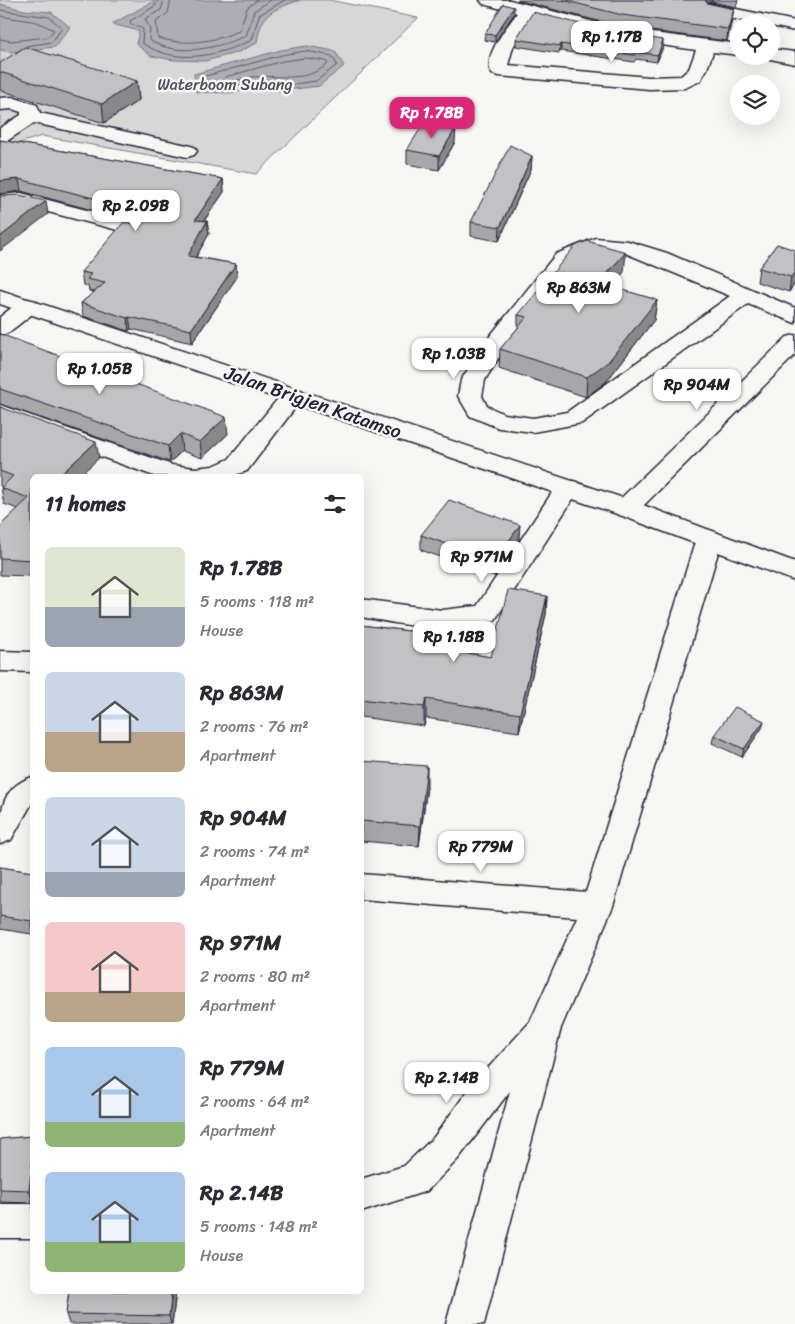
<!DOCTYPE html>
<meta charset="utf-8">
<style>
body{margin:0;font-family:Sriracha,sans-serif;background:#f2f2f3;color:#2b2b33;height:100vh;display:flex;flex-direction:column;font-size:19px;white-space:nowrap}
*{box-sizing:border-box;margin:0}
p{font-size:16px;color:#7c7c81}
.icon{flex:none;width:28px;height:28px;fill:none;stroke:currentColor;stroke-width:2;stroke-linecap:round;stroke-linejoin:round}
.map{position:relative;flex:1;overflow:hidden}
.side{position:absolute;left:30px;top:474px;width:334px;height:820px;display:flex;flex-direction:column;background:#fff;border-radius:8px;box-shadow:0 5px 20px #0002}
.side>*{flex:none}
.fabs{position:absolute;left:730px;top:15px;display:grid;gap:10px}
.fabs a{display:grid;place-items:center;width:50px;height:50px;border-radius:50%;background:#fff;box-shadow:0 5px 20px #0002;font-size:25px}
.price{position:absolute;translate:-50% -42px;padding:0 11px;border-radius:10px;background:#fff;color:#222;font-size:16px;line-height:32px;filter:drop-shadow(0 1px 2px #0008)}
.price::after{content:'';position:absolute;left:50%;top:30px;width:15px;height:11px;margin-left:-8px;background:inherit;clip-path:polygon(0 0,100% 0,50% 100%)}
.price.on{background:#db2777;color:#fff}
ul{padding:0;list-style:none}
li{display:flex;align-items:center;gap:15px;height:125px;padding:0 15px}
li span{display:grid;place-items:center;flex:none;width:140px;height:100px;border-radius:8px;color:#555}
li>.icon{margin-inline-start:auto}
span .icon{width:60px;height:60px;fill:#fffc;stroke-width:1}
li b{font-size:21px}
h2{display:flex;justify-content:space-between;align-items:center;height:60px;padding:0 15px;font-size:21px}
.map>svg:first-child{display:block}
.green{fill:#d7d7d7;stroke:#7c7c89}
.water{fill:#adadb3;stroke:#757583}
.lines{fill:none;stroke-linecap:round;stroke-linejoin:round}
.shore{stroke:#5a5a6b;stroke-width:1}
.minor-casing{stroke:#22223b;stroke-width:3}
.major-casing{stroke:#22223b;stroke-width:3}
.minor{fill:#f6f6f2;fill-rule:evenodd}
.major{fill:#f6f6f2;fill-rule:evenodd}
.wall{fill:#a7a7a9;stroke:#22223b}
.shaded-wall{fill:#888889;stroke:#22223b}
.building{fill:#c2c2c4;stroke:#22223b}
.labels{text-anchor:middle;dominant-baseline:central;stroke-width:5;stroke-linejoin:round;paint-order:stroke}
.far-park-label{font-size:16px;fill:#4f4f62;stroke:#f6f6f2}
.street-label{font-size:19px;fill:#22223b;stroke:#f6f6f2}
</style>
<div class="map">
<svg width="795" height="1324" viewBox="0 0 795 1324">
<rect width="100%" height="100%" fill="#f6f6f2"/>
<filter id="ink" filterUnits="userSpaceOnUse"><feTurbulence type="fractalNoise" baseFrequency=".02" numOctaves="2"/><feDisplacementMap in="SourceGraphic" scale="10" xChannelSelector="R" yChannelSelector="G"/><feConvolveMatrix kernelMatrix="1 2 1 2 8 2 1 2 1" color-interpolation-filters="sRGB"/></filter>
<g filter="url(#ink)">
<polygon class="green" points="0,0 329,0 418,18 256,174 42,136 0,149"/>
<g class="water">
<path d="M156 0H300C273 10 261 12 257 43L236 53 205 61 174 60 151 56 136 44 139 31 112 24Z"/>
<polygon points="0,4 24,10 51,12 70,27 55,47 11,52 0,50"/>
<polygon points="307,46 335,51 344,66 319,86 279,91 253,88 233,93 196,92 194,74 281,50"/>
</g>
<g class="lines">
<g class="shore">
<path d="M158 0 155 6 130 21 131 24 143 29 142 43C177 66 216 56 252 40L259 15 285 0"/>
<path d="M164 0 161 10 145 19 150 29 149 40C179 58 216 48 246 36L254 11 271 0"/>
<path d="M171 0 168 13 156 22 158 38C186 46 213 42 239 31L247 8 257 0"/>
<polyline points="0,10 49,17 62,28 52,42 26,46"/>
<polyline points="0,16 37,22 54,30 48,37 11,41 0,39"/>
<polygon points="306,51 332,56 337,65 316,81 279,86 253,83 232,88 200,85 202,77 282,55"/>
<path d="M306 58 326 61 328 64C304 84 280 74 251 77 242 78 234 83 224 80L225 77 283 61Z"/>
</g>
<g class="minor-casing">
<g id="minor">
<path d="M480 0H510L621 29 739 44V55L713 52 707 69 700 81 685 88 649 89 499 76 492 74C481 57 508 26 517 13L483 4ZM532 17 620 39 696 50 689 69 681 76 649 77 508 65 513 47Z"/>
<polygon points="712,4 795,21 795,31 771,26 771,24 758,24 706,13 703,9 706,5"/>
<polygon points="771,49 795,52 795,64 765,58 763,56 771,56"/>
<polygon points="12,97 37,105 40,113 187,145 194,147 197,151 194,155 187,157 34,123 7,141 0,143 0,128 21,115 21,112 12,109 0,110 0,98"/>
<polygon points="21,193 144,225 147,229 144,233 137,235 21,205 0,207 0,195"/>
<path d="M596 238 628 241 667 253 795 308V323L748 304 582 423 533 432 499 428 470 416 458 396 461 380 490 336 556 254ZM599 251 625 253 730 296 567 412 533 418 504 414 487 406 482 396 485 380 507 344 572 264Z"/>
<polygon points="28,299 36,301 39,306 36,311 8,333 0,335 0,317 20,301"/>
<polygon points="795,335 795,355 635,514 626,516 617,514 613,508 617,502 787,337"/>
<polygon points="293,388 301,390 305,395 301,400 247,471 232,476 154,476 0,420 0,405 172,465 195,468 213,466 229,459 285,390"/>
<path d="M568 480 577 482 580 488 495 620C448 636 409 625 361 617V599L442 610 477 606 559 482Z"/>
<polygon points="709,530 718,533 722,539 613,906 561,1028 484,1324 446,1324 510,1091 458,1159 427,1191 361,1212 361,1179 404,1166 434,1137 469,1089 530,1022 577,917 361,899 361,874 586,892 696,539 700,533"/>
<polygon points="0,651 32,652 32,672 0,671"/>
<path d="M32 777V803L11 840 0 844C0 812 0 788 32 777Z"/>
<rect x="0" y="1204" width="32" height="34"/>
</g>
</g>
<g class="major-casing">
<polygon id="major" points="0,290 635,502 795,562 795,581 617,514 0,304"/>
</g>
<use href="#minor" class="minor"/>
<use href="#major" class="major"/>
</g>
<g class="wall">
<polygon points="517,0 738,0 736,7 712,2 707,3 732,20 727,41 621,27"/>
<polygon points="514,14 495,42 484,40 485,34"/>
<polygon points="516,39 663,47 657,62 636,59 634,62 561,51 559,53 516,46"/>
<polygon points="0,63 137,81 139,100 104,123 0,90"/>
<polygon points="0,140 223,179 224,192 204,221 207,221 209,234 196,257 236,264 237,277 192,343 131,329 129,331 83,316 81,303 94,292 89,291 88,286 83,285 81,272 135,224 141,223 21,191"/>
<polygon points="455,142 439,170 407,164 407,150"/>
<polygon points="532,156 531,169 499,241 471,236 471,222"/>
<polygon points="777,244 795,283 789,292 757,282 759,268"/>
<polygon points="624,272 611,287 657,300 654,320 606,382 586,397 499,368 500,349 518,328 518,315"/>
<polygon points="0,334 228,434 202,458 182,451 170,462 0,404"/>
<polygon points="0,407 99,458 32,476 32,576 0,575 0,526 18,509 4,504 1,488 2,487 0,486"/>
<polygon points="421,535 519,539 495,576 421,550"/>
<polygon points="547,596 546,614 519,732 426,718 424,726 361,717 361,625 441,635 441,649 491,657"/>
<polygon points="762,728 742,757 712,743 714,735"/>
<polygon points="361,761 427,787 419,846 361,841"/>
<polygon points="0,867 32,872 32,934 0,929"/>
<polygon points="32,1136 32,1203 0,1202 0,1139"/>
<polygon points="69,1291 176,1291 172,1324 69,1324 66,1314"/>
</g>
<g class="shaded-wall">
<polygon points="703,0 712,0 712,2 706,3"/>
<polygon points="514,7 514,14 495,42 495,35"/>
<polygon points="734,9 732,20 727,41 728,29"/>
<polygon points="663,40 663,47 657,62 658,55"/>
<polygon points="561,44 561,51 559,53 560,46"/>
<polygon points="137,81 139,100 104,123 102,104"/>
<polygon points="456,128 455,142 439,170 439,156"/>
<polygon points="532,156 531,169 499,241 500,227"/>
<polygon points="19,179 21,191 0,194 0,181"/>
<polygon points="223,179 224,192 196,232 195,220"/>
<polygon points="46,201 48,214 0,251 0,237"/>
<polygon points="207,221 209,234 189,269 188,256"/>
<polygon points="626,252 624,272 597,303 599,283"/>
<polygon points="236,264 237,277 192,343 191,330"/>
<polygon points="795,272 795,283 789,292 791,277"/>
<polygon points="657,300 654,320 606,382 586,397 587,377"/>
<polygon points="129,317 131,329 129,331 127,318"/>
<polygon points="226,417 228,434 202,458 200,442"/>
<polygon points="180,434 182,451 170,462 168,446"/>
<polygon points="96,442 99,458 79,476 59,476"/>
<polygon points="520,525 519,539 495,576 495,561"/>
<polygon points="547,596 546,614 519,732 520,714"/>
<polygon points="441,635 441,653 438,648"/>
<polygon points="426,699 426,718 424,726 424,707"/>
<polygon points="764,721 762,728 742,757 744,749"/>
<polygon points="427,766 427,787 419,846 420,826"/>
<polygon points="31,1173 32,1178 32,1200 29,1190"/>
<polygon points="172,1291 176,1291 172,1324 171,1324 169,1316"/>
</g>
<g class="building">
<polygon points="563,0 705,0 707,3 734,9 728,29 622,15"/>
<polygon points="503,4 514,7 495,35 485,34"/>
<polygon points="533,12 620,34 663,40 658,55 636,52 635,55 561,44 560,46 516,39"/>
<polygon points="25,47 137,81 102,104 0,72 0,63"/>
<polygon points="424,123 456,128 439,156 407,150"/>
<polygon points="0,140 223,179 195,220 207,221 188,256 236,264 191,330 129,317 127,318 81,303 105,283 87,279 91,274 81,272 124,222 135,224 144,222 147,217 144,211 19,179 0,181"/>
<polygon points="510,145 532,156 500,227 471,222"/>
<polygon points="19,195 46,201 0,237 0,196"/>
<polygon points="587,241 626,252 599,283 657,300 608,362 587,377 500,349 527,317 518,315 575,246"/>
<polygon points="777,244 795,250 795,272 791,277 759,268"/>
<polygon points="0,334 226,417 200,442 180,434 168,446 0,389"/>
<polygon points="0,407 96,442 59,476 32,476 32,560 0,558 0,526 29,498 1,488 13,476 0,471"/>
<polygon points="449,500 520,525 495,561 421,535"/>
<polygon points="508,590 547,596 520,714 426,699 424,707 361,699 361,625 441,635 438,648 491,657"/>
<polygon points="735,707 764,721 744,749 714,735"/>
<polygon points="361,761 427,766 420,826 361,821"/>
<polygon points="0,867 32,872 32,921 0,916"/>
<polygon points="32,1136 32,1173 31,1173 29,1190 0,1189 0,1139"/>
<polygon points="69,1291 172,1291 169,1316 66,1314"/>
</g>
</g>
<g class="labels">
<g class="far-park-label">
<text x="225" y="84">Waterboom Subang</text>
</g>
<g class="street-label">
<text transform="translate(313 402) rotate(19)">Jalan Brigjen Katamso</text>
</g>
</g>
</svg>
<div class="fabs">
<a><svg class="icon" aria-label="locate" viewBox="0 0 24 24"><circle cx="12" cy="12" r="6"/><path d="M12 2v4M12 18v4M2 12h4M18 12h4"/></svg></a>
<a><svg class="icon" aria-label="layers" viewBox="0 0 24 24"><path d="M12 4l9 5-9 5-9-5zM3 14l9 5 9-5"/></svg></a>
</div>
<b class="price" style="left:612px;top:63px">Rp 1.17B</b>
<b class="price on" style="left:432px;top:139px">Rp 1.78B</b>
<b class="price" style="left:136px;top:232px">Rp 2.09B</b>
<b class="price" style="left:579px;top:314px">Rp 863M</b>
<b class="price" style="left:454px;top:380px">Rp 1.03B</b>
<b class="price" style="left:100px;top:395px">Rp 1.05B</b>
<b class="price" style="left:697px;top:411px">Rp 904M</b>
<b class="price" style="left:482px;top:583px">Rp 971M</b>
<b class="price" style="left:454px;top:663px">Rp 1.18B</b>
<b class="price" style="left:481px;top:873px">Rp 779M</b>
<b class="price" style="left:447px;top:1104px">Rp 2.14B</b>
<section class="side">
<h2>11 homes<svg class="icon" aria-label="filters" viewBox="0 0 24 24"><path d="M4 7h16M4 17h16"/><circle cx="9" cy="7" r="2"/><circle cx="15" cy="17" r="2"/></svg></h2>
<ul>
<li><span style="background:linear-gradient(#dfe7d0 60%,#9aa5b1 0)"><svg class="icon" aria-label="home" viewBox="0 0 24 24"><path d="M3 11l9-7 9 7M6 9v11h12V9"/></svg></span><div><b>Rp 1.78B</b><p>5 rooms · 118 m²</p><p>House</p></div></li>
<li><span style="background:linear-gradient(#c9d6e8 60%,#b9a48a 0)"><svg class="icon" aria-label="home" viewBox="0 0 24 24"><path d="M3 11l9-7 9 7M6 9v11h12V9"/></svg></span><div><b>Rp 863M</b><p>2 rooms · 76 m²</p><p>Apartment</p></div></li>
<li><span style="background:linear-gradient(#c9d6e8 75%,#9aa5b1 0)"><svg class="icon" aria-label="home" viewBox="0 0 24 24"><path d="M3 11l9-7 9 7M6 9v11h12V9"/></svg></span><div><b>Rp 904M</b><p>2 rooms · 74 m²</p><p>Apartment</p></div></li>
<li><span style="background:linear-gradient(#f6c9c9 70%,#b9a48a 0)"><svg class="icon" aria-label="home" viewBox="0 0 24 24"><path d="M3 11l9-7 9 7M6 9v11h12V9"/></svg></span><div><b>Rp 971M</b><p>2 rooms · 80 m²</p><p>Apartment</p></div></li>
<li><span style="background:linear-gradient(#a9c7e8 75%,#8fb573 0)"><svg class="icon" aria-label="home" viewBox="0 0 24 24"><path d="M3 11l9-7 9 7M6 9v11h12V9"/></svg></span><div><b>Rp 779M</b><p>2 rooms · 64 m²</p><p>Apartment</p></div></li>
<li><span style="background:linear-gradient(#a9c7e8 70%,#8fb573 0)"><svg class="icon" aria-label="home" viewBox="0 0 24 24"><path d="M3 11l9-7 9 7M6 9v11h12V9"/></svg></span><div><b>Rp 2.14B</b><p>5 rooms · 148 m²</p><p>House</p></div></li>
</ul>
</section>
</div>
